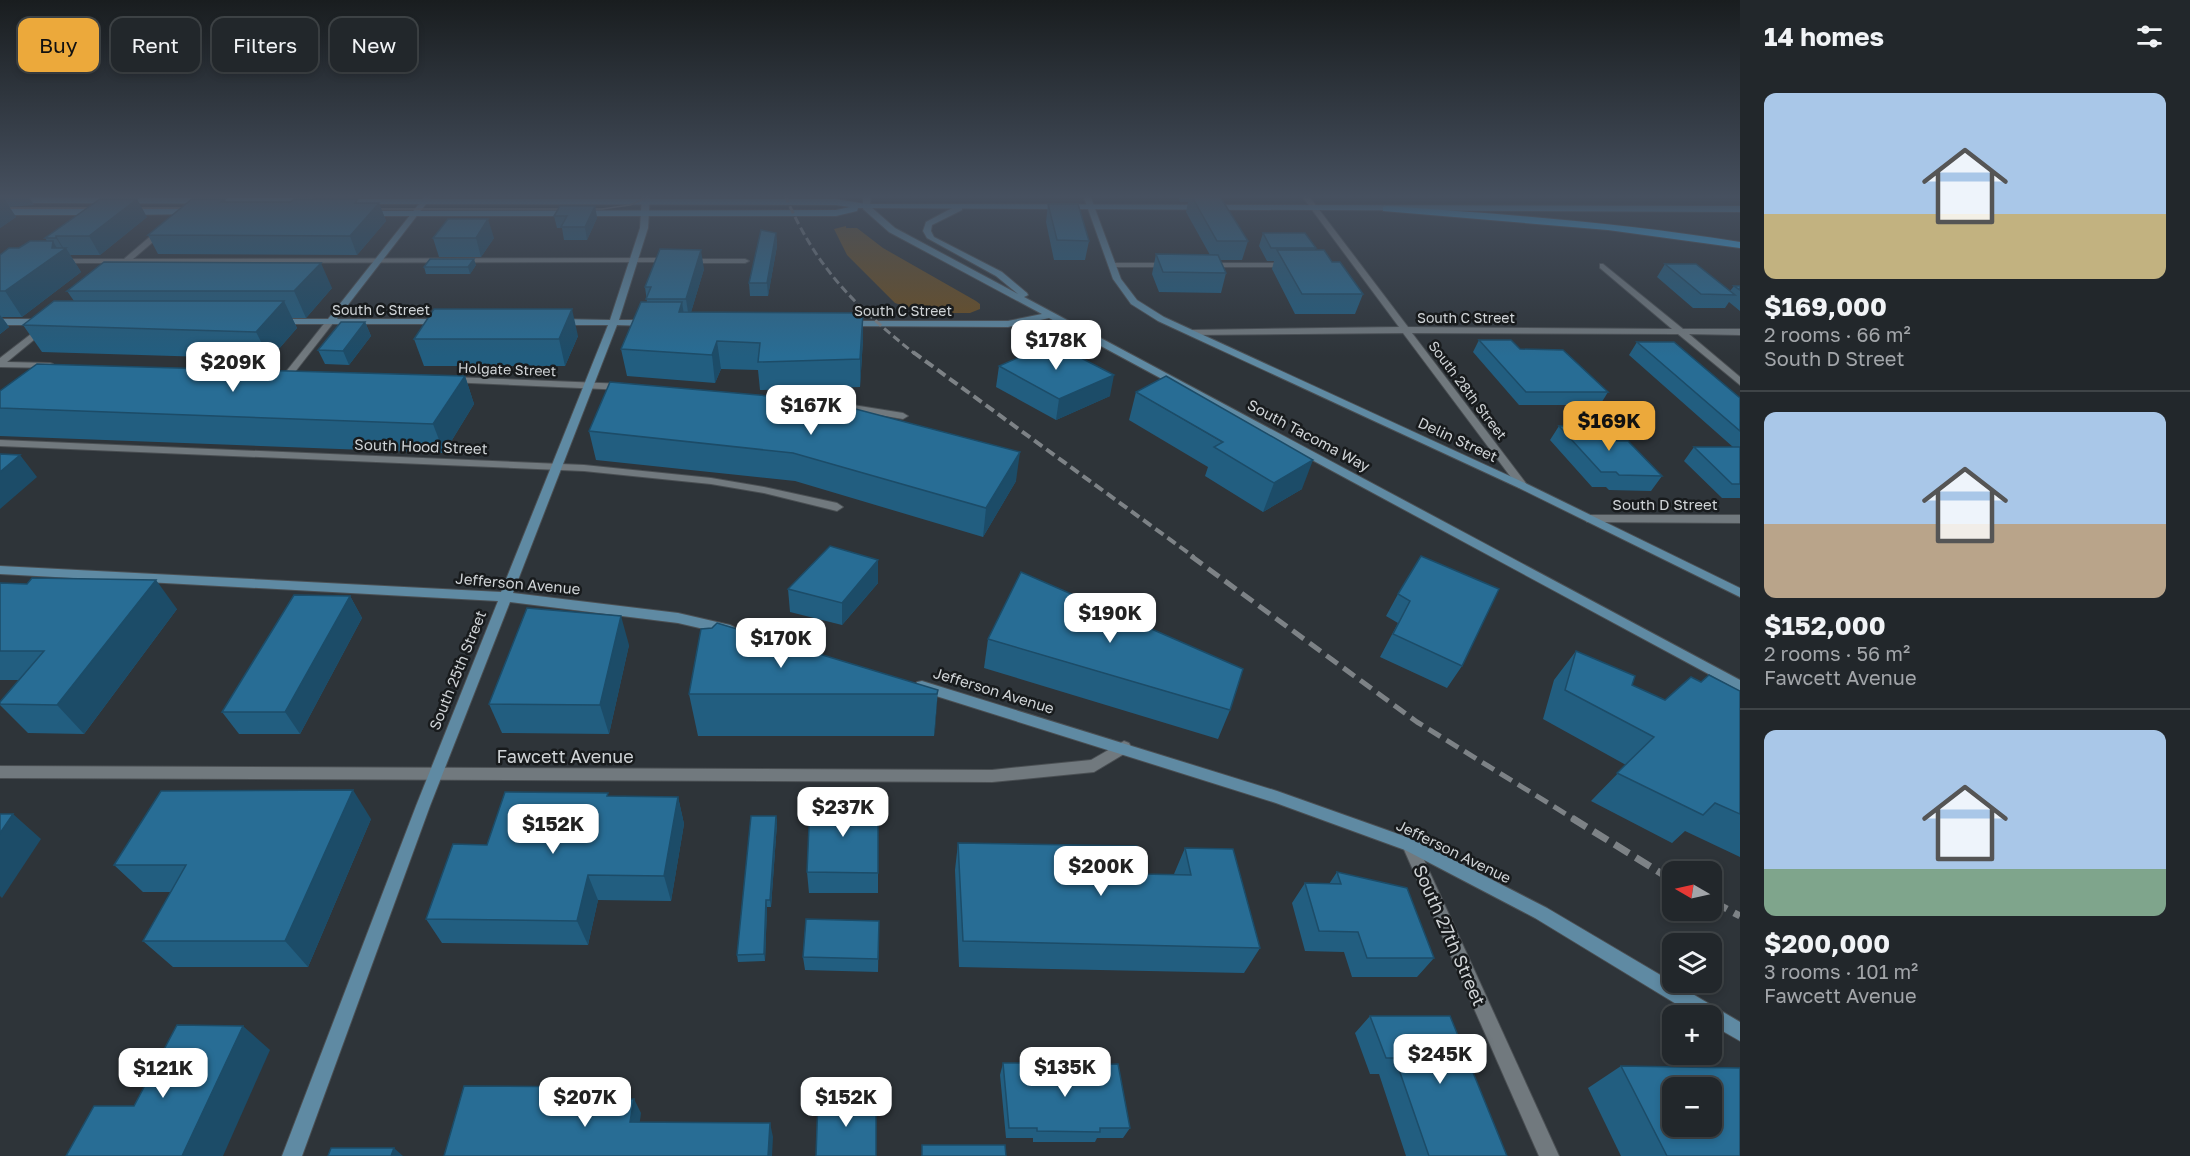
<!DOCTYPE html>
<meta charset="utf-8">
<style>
body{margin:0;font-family:"Golos Text",sans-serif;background:#2a2f33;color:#f1f3f6;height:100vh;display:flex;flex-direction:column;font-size:22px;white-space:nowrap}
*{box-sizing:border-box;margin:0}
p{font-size:20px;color:#a2a5a9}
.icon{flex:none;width:33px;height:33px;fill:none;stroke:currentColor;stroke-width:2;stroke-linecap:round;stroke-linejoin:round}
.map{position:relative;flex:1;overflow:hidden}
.sheet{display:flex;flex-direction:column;background:#22272b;width:450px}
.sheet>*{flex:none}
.guide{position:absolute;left:18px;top:18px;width:570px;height:54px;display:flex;gap:12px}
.needle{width:39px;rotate:279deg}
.fabs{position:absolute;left:1662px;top:861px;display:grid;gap:12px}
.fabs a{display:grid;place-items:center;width:60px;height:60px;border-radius:12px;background:#22272b;box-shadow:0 3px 9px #0003,0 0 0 2px #3f4447;font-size:30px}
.price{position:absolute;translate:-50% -51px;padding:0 14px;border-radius:12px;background:#fff;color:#222;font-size:20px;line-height:39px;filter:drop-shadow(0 2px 3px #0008)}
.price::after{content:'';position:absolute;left:50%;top:36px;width:18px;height:14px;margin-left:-9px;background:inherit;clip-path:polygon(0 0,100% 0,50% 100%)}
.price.on{background:#eca93b;color:#111}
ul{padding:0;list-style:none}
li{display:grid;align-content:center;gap:12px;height:318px;padding:0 24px}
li+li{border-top:2px solid #3f4447}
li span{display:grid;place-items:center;height:186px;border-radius:12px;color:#555}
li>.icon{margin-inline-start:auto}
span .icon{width:108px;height:108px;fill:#fffc;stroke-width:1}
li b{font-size:26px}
h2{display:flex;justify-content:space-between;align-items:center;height:72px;padding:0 24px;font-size:26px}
.chip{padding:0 21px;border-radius:12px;background:#22272b;box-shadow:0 3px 9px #0003,0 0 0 2px #3f4447;font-size:21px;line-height:54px}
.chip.on{background:#eca93b;color:#111}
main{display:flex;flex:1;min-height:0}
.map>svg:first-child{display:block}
.green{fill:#6d4f21}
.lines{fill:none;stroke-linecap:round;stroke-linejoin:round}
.street-casing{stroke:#4a4f53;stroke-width:2}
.secondary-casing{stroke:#4a4f53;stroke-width:2}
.primary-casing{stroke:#4a4f53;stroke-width:2}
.highway-casing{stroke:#4a4f53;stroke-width:2}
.street{fill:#71797e;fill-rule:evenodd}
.secondary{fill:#5f8aa3;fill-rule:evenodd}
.primary{fill:#4e9cc7;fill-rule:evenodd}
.highway{fill:#36b3f8;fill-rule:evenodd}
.tram{stroke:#7d8286;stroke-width:1.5}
.rail-far3{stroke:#7d8286;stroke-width:3;stroke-dasharray:8 4;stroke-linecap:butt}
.rail-far2{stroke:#7d8286;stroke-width:4;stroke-dasharray:10 5;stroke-linecap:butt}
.rail-far1{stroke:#7d8286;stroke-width:5;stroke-dasharray:14 7;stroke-linecap:butt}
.rail{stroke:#7d8286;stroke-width:7;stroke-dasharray:17 8;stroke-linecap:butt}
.wall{fill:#225e80}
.shaded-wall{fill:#1c4c68}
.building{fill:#286d95;stroke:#1c4c68;stroke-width:1.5;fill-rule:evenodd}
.labels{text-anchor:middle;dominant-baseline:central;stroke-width:5;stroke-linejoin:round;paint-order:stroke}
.far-street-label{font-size:14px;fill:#cfd3d6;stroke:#181b1d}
.street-label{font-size:15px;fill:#cfd3d6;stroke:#181b1d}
.near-street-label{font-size:18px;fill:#cfd3d6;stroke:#181b1d}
</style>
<main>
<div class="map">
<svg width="1740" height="1156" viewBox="0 0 1740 1156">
<rect width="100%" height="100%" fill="#2e3439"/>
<polygon class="green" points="846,226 846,228 857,228 883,248 976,301 980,304 980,309 970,313 925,313 895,303 847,255 834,229"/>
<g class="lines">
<g class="street-casing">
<g id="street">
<polygon points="1301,195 1308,195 1408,327 1672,329 1600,268 1600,264 1603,264 1683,329 1740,329 1740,335 1689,334 1740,377 1740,385 1678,334 1412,333 1528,486 1527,488 1519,488 1403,333 1189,335 1188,333 1192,330 1399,327"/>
<polygon points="160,228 167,230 133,259 671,258 675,260 671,262 128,263 123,265 119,263 58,263 54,261 58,259 124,259"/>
<polygon points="685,259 745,259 749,261 745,263 685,263"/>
<polygon points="1109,263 1168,263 1172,265 1168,267 1109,267"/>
<polygon points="1204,263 1288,263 1292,265 1288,267 1204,267"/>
<polygon points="330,319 334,322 291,377 285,377 285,373 327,320"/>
<polygon points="44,324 47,325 47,329 7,362 50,363 53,364 53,368 0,367 0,358"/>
<polygon points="451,377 625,384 630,387 625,390 448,382 446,380"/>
<polygon points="828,401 903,413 908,416 903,419 825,406 823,404"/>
<polygon points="0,440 584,465 711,478 764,487 837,503 843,507 837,511 764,493 711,484 584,471 0,446"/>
<polygon points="1591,515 1740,515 1740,523 1587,522 1585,519 1587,516"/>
<polygon points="1124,741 1129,743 1131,747 1129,751 1094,772 992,782 0,778 0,766 992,770 1091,760"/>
<polygon points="1410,838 1415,840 1559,1156 1539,1156 1402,845 1405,840"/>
</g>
</g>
<g class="secondary-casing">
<g id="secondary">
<polygon points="426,195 433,195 337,319 441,319 444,320 444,324 275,324 275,320 278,319 328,319"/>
<polygon points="642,195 650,195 648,228 619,320 648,320 652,323 648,326 617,325 513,593 678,613 730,625 734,627 736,630 734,633 730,635 678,623 510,602 430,806 302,1156 282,1156 416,806 498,601 0,574 0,566 501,592 608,325 560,325 556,322 560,319 610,320 640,228"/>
<polygon points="863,195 871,195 870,206 895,228 1018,294 996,276 927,238 923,231 926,222 956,206 962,206 962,210 932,225 931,231 934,237 1002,272 1027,293 1028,295 1024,297 1740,680 1740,691 1049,318 1008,327 845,326 845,322 848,321 1008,321 1042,314 889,232 863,209"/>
<polygon points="1083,195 1090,195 1121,279 1137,300 1164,317 1527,484 1740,588 1740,597 1519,488 1158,321 1131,304 1113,279"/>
<polygon points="0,319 42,319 46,322 42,325 0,325"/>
<polygon points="922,681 1277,791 1415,840 1547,908 1740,1022 1740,1041 1712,1025 1712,1016 1696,1016 1535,918 1405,850 1276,803 917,690 915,686 917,682"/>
</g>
</g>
<g class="primary-casing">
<g id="primary">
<polygon points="0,197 312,198 316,201 312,204 0,203"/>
<polygon points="336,199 836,199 866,204 1740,206 1740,212 858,208 857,211 836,216 363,216 358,213 360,211 836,210 850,207 836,205 339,204 335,201"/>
<polygon points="0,209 102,209 107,212 102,215 0,215"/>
<polygon points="195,209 198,210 198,214 126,215 121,212 126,209"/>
</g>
</g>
<g class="highway-casing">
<path id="highway" d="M1387 206C1505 214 1623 223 1740 242V248L1608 230 1383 211V207Z"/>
</g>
<use href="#street" class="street"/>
<use href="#secondary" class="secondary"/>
<use href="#primary" class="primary"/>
<use href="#highway" class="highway"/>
<g class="tram">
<polyline points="0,208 102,208"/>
<polyline points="126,208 198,208"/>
<polyline points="366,209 602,209 630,205 653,195"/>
</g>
<path class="rail-far3" d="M785 195C816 268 854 305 915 354"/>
<polyline class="rail-far2" points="913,352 1194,557"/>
<polyline class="rail-far1" points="1191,556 1417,722 1574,819"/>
<g class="rail">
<polyline points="1572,818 1672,880"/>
<polyline points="1712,901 1740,916"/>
</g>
</g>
<g class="wall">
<polygon points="0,195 28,195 34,205 9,207 16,217 0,228"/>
<polygon points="322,195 385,195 385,196"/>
<polygon points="1169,195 1282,195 1282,197 1220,197 1248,241 1242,260 1220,260 1226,273 1221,293 1159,292 1152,274 1156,254 1210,255 1186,212 1188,202 1180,202 1178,197 1170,197"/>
<polygon points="225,199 226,202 379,203 386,221 357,255 158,254 148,235"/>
<polygon points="1048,204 1089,241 1085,260 1054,260 1046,222"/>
<polygon points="595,206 597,218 587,240 564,240 562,228 557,228 554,216"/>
<polygon points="147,217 100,255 70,255 81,272 22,317 2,317 9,327 0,334 0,255 47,241 45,238"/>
<polygon points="776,233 777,246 768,296 750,296 749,283"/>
<polygon points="1263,233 1316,248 1315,250 1363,294 1355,314 1295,314 1272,269 1274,261 1267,261 1259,246"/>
<polygon points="433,238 494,238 481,257 439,257"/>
<polygon points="1665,264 1730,291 1734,286 1740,286 1740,311 1729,302 1725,308 1693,308 1657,277"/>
<polygon points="476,265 470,274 426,274 424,267"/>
<polygon points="704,269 691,312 863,339 860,387 760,390 758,370 721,369 715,383 627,376 621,349 647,302 645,287"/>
<polygon points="332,288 306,318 292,318 297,328 270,359 42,352 23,325 74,301 67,291"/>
<polygon points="365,322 371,336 349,365 325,364 318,350"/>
<polygon points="578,336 565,366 424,366 414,339"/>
<polygon points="1479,340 1608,392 1600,405 1519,405 1473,352"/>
<polygon points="1637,342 1740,398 1740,498 1722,498 1684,461 1694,447 1733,447 1629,355"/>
<polygon points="999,366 1110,396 1056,420 996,387"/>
<polygon points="465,376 474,404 444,453 0,436 0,391"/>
<polygon points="610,382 1016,481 983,537 795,481 596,460 589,431"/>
<polygon points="1136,392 1302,489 1263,512 1205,476 1208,467 1129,420"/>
<polygon points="1559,426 1617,441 1662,476 1651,491 1609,490 1606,487 1592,487 1550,440"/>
<polygon points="1421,556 1462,666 1447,688 1380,657 1398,623 1386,616 1398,594"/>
<polygon points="878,560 878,583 842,625 790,612 788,589"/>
<polygon points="0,583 27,584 177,609 84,734 28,733 0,705 0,702 19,680 0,680"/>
<polygon points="350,596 362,618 300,734 239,734 222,712"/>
<polygon points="988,639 1230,710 1218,739 984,668"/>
<polygon points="629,645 609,734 502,733 489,704"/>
<polygon points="1576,651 1632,685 1665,700 1701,682 1740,691 1740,857 1685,831 1672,843 1591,801 1626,765 1543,719 1554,680"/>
<polygon points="938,690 934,736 698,736 689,694"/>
<polygon points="609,796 678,797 684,824 671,901 598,900 588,945 442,943 426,919 487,845"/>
<polygon points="878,803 878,893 809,893 807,872"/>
<polygon points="776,816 777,823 771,907 767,907 765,961 738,962 737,955"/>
<polygon points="371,819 308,967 173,967 143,941 171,892 143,892 114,865"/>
<polygon points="958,843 1142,874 1174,874 1185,848 1260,948 1244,973 959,967 955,870"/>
<polygon points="1337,872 1434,958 1417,977 1352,977 1344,952 1305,951 1292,903 1305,883 1329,884"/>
<polygon points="879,921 878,972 805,970 803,957"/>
<polygon points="1370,1016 1507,1156 1406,1156 1379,1074 1370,1074 1355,1033"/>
<polygon points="1003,1063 1030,1067 1130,1128 1123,1138 1097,1138 1095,1142 1033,1142 1033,1138 1006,1138 1000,1075"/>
<polygon points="1621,1066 1740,1156 1621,1156 1588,1088"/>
</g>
<g class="shaded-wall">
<polygon points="0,195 2,195 16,217 0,228"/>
<polygon points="137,199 147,217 100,255 89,236"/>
<polygon points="379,203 386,221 357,255 350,236"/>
<polygon points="595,206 597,218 587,240 585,227"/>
<polygon points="488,219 494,238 481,257 476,238"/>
<polygon points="776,233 777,246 768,296 767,283"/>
<polygon points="56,236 64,249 66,248 81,272 22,317 5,291 52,248 53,241 59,252 63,249 56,238"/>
<polygon points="701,250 704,269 689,319 686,299"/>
<polygon points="474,259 476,265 470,274 468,267"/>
<polygon points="321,263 332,288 306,318 294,291"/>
<polygon points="284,301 297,328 270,359 256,332"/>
<polygon points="682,302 686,328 679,312"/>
<polygon points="572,309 578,336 565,366 559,339"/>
<polygon points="863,313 863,339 860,387 860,359"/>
<polygon points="0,315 9,327 0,334"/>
<polygon points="365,322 371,336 349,365 343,351"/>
<polygon points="717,341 721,369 715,383 712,355"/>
<polygon points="1114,375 1110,396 1056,420 1059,399"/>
<polygon points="465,376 474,404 444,453 433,424"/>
<polygon points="1020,452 1016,481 983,537 986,508"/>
<polygon points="20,455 37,477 0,509 0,472"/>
<polygon points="1313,460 1302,489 1263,512 1274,483"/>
<polygon points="878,560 878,583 842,625 842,603"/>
<polygon points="156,580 177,609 84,734 57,705"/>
<polygon points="350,596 362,618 300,734 285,712"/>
<polygon points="621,616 629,645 609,734 600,705"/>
<polygon points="938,690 935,732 934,736"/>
<polygon points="353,790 371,819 308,967 285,941"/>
<polygon points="678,797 684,824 671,901 664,876"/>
<polygon points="13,814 41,839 2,898 0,896 0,833"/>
<polygon points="776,816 777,823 771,907 770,900"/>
<polygon points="588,875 598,900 588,945 577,921"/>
<polygon points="766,900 767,907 765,961 764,954"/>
<polygon points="243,1026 270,1050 223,1156 182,1156"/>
<polygon points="590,1087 599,1102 588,1098"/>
<polygon points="634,1099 641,1113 638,1136 630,1122"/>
<polygon points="770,1123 773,1137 772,1156 768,1156"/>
<polygon points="394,1148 403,1156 391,1156"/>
</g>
<g class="building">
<polygon points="1191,195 1219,195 1248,241 1217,241"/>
<polygon points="100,199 137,199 89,236 56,236 56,238 45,238"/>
<polygon points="192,199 225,199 221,202 291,202 294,199 358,199 355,203 379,203 350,236 148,235"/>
<polygon points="1048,204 1078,204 1089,241 1057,240"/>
<polygon points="560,206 595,206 585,227 561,227 567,216 554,216"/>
<polygon points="448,219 488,219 476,238 433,238"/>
<polygon points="761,230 776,233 767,283 749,283"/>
<polygon points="1263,233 1305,233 1316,248 1271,248"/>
<polygon points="30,241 53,241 52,248 66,248 5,291 0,291 0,255 9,248 19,248"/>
<polygon points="660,249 701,250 686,299 646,299 651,287 645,287"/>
<polygon points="1277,250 1324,250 1332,262 1340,262 1363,294 1302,294"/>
<polygon points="1156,254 1218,255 1226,273 1163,272"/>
<polygon points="430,259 474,259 468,267 424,267"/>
<polygon points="104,262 321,263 294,291 67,291"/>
<polygon points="1665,264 1696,264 1735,295 1701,294"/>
<polygon points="1734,286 1740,286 1740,290"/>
<polygon points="54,301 284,301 256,332 23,325"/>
<polygon points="641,302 682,302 679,312 863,313 860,359 758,362 760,343 717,341 712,355 621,349"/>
<polygon points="434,309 572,309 559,339 414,339"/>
<polygon points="341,322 365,322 343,351 318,350"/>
<polygon points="1479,340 1511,340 1520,349 1563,350 1608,392 1526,392"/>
<polygon points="1637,342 1674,342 1740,398 1740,431"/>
<polygon points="1052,343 1114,375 1059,399 999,366"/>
<polygon points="37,364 465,376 433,424 0,408 0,391"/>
<polygon points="1166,376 1313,460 1274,483 1214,447 1223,442 1136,392"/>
<polygon points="610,382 825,401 1020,452 986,508 793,453 589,431"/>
<polygon points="1559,426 1602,426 1617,441 1628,441 1662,476 1619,475 1616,472 1601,472"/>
<polygon points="1694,447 1740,447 1740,484 1732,484"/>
<polygon points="0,454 20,455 0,472"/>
<polygon points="830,546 878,560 842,603 788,589"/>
<polygon points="1421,556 1499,589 1462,666 1393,634 1410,601 1398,594"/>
<polygon points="1021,572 1243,669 1230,710 988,639"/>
<polygon points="32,578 156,580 57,705 0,704 0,702 44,651 0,651 0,583 27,584"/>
<polygon points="294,595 350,596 285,712 222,712"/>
<polygon points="527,608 621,616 600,705 489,704"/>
<polygon points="717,623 938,690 937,694 689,694 701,629 712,628"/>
<polygon points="1576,651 1635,676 1632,685 1665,700 1691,677 1701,682 1709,675 1740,691 1740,814 1715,803 1703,815 1617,773 1654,737 1565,690"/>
<polygon points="353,790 285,941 143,941 186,865 114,865 161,791"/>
<polygon points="505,792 608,793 607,796 678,797 664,876 588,875 577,921 426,919 453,844 487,845"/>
<polygon points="810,803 878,803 878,873 807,872"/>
<polygon points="0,814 13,814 0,833"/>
<polygon points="751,816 776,816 770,900 766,900 764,954 737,955"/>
<polygon points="958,843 1137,846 1142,874 1191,875 1185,848 1233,849 1260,948 963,941"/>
<polygon points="1337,872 1407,888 1434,958 1367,958 1358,932 1319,931 1305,883 1341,884"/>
<polygon points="806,919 879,921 878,959 803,957"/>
<polygon points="1370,1016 1450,1016 1507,1156 1429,1156 1395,1058 1386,1058"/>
<polygon points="177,1025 243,1026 182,1156 66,1156 94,1106 134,1106"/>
<polygon points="1003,1063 1029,1063 1030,1067 1118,1064 1130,1128 1100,1128 1100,1132 1037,1131 1037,1128 1009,1128"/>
<path d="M1621 1066 1740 1068V1156H1667ZM1672 1088H1712V1126H1672Z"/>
<polygon points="464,1086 590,1087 588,1098 634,1099 630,1122 770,1123 768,1156 444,1156"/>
<polygon points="818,1100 876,1101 876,1156 816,1156"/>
<polygon points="922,1145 1005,1145 1006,1156 922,1156"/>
<polygon points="331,1148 394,1148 391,1156 328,1156"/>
</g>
<linearGradient id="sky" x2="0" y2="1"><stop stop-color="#191d1f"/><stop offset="0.55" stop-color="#46505f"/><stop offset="1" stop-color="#46505f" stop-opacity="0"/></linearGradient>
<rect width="1740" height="357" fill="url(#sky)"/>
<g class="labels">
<g class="far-street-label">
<text x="381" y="309">South C Street</text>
<text x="903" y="310">South C Street</text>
<text x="1466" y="317">South C Street</text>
<text transform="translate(507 369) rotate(2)">Holgate Street</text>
<text transform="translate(1468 390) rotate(53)">South 28th Street</text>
</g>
<g class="street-label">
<text transform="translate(1309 435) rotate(28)">South Tacoma Way</text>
<text transform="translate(1458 439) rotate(25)">Delin Street</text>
<text transform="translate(421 446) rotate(2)">South Hood Street</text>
<text x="1665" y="504">South D Street</text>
<text transform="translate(518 583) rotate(5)">Jefferson Avenue</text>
<text transform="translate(457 670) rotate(-68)">South 25th Street</text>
<text transform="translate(994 690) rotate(17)">Jefferson Avenue</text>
<text transform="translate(1454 851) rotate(26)">Jefferson Avenue</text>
</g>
<g class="near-street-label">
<text x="565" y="756">Fawcett Avenue</text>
<text transform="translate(1450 935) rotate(66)">South 27th Street</text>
</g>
</g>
</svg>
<div class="fabs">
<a><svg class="needle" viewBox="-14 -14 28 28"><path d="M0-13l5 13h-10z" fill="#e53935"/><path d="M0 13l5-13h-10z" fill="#a2a5a9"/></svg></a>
<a><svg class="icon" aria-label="layers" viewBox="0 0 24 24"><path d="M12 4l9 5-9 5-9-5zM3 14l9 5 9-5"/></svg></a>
<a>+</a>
<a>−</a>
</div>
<b class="price" style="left:1056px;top:371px">$178K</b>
<b class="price" style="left:233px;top:393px">$209K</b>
<b class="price" style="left:811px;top:436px">$167K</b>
<b class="price on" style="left:1609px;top:452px">$169K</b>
<b class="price" style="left:1110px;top:644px">$190K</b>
<b class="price" style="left:781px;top:669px">$170K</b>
<b class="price" style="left:843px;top:838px">$237K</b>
<b class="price" style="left:553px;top:855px">$152K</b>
<b class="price" style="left:1101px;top:897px">$200K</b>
<b class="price" style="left:1440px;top:1085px">$245K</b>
<b class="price" style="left:1065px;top:1098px">$135K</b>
<b class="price" style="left:163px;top:1099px">$121K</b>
<b class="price" style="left:585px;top:1128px">$207K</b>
<b class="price" style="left:846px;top:1128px">$152K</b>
<div class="guide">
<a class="chip on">Buy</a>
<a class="chip">Rent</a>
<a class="chip">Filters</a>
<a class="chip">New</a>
</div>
</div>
<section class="sheet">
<h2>14 homes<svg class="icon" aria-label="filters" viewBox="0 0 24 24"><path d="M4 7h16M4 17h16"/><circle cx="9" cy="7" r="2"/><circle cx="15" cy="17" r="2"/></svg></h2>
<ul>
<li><span style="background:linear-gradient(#a9c7e8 65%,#c2b280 0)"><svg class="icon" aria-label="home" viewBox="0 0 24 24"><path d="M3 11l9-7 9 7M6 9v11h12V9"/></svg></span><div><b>$169,000</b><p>2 rooms · 66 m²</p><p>South D Street</p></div></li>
<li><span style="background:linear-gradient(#a9c7e8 60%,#b9a48a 0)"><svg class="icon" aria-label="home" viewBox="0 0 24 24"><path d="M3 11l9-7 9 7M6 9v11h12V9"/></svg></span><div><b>$152,000</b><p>2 rooms · 56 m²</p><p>Fawcett Avenue</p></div></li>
<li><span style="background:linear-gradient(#a9c7e8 75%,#7fa58c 0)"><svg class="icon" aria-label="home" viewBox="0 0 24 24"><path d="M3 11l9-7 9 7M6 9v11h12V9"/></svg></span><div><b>$200,000</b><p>3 rooms · 101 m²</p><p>Fawcett Avenue</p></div></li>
</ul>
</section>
</main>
